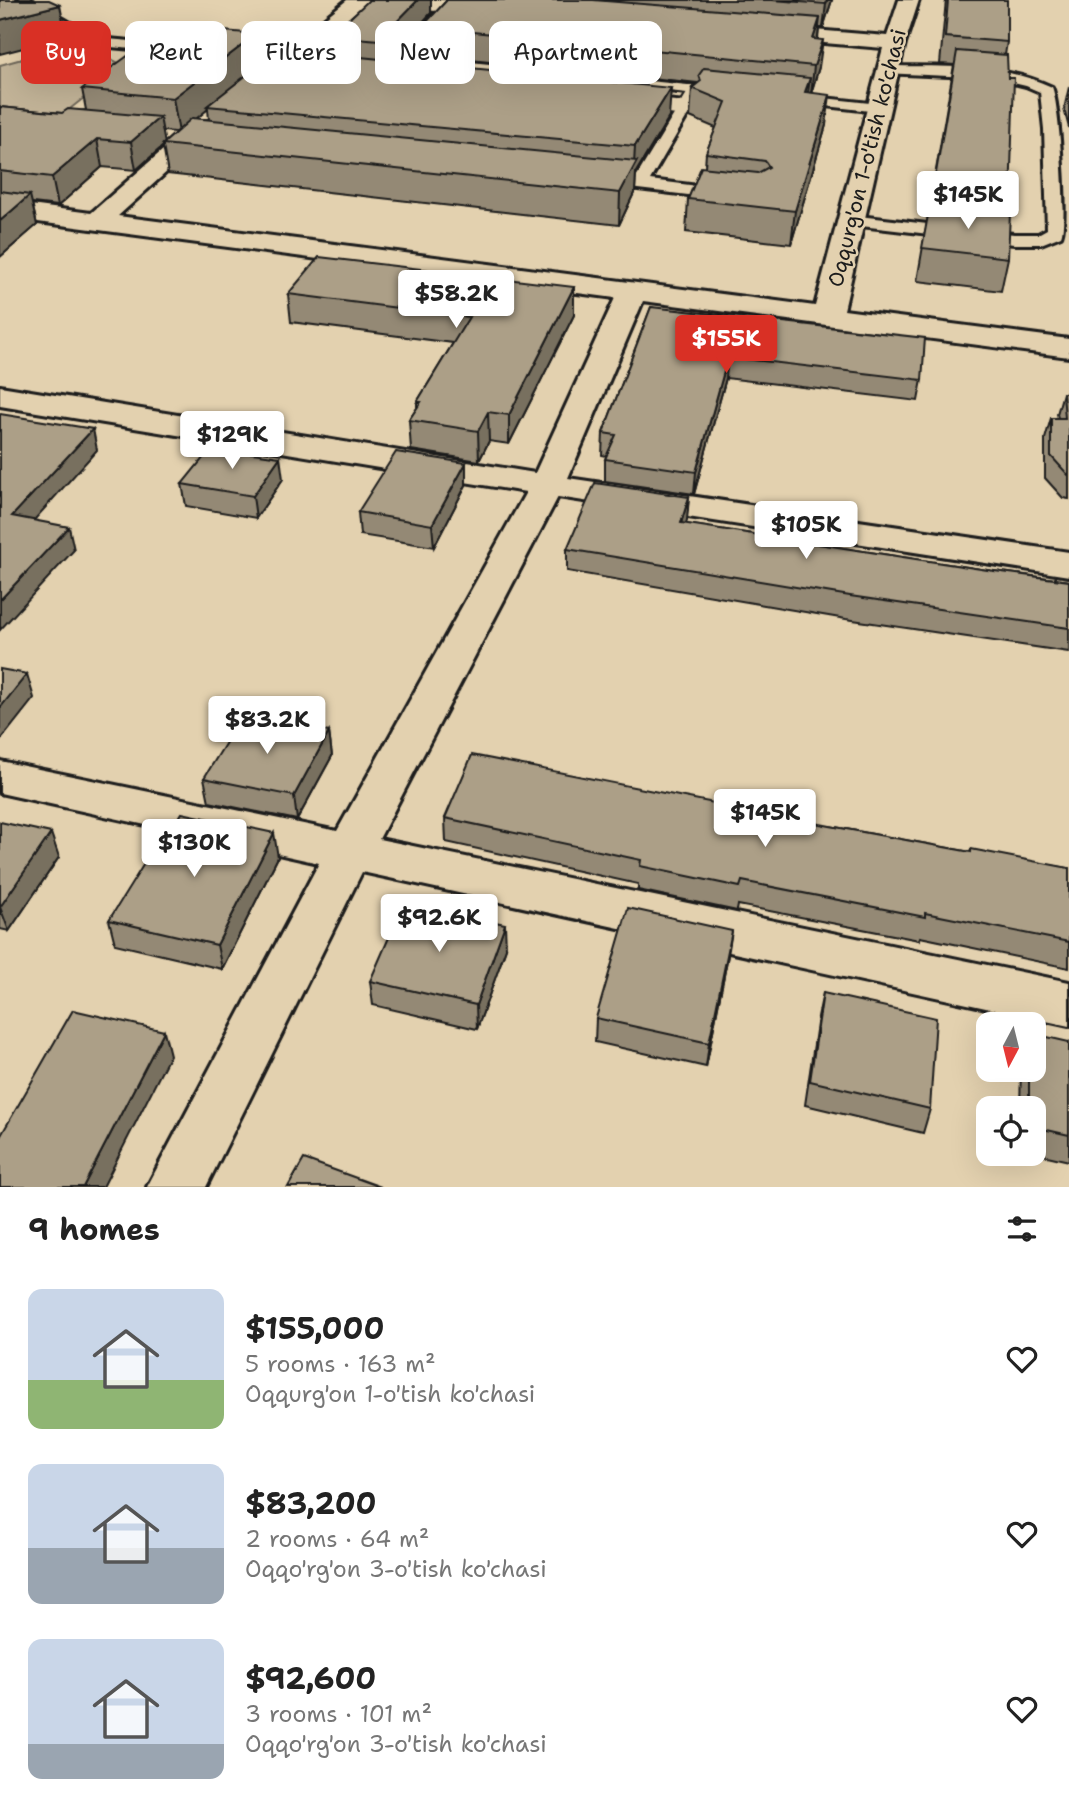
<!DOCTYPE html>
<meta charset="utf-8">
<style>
body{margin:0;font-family:"Shantell Sans",sans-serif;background:#f6f6f6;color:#222;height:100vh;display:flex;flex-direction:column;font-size:26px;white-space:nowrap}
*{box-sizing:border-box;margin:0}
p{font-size:23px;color:#767676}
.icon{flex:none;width:38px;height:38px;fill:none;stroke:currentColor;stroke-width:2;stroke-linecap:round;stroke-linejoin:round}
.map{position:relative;height:1187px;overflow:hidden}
.drawer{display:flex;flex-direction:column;background:#fff;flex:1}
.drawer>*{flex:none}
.hud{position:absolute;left:21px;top:21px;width:700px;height:63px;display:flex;gap:14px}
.needle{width:46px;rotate:187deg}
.controls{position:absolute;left:976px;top:1012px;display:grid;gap:14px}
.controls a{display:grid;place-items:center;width:70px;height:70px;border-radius:14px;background:#fff;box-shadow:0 7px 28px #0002;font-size:35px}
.price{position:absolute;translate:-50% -60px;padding:0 16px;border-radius:7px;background:#fff;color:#222;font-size:23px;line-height:46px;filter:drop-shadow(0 2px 4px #0008)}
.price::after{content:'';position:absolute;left:50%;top:42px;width:21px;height:16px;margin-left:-10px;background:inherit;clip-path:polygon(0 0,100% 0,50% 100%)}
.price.on{background:#d93025;color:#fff}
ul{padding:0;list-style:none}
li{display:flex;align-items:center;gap:21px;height:175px;padding:0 28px}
li span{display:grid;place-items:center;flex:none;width:196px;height:140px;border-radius:14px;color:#555}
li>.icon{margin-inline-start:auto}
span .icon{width:84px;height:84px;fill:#fffc;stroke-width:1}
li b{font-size:30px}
h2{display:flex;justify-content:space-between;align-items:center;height:84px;padding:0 28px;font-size:30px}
.tag{padding:0 24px;border-radius:14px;background:#fff;box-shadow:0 7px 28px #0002;font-size:24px;line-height:63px}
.tag.on{background:#d93025;color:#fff}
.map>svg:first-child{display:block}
.green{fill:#c2b397;stroke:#6f685a;stroke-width:2}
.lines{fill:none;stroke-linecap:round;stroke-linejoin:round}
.service-casing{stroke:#1c1c1c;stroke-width:6}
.minor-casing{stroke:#1c1c1c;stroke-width:6}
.service{fill:#e3d1af;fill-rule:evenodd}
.minor{fill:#e3d1af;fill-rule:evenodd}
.wall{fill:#948974;stroke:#1c1c1c;stroke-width:2;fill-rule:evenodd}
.shaded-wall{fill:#786f5e;stroke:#1c1c1c;stroke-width:2}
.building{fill:#ac9f87;stroke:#1c1c1c;stroke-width:2}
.labels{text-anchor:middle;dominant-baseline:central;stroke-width:5;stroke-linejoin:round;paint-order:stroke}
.far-street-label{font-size:21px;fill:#1c1c1c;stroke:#e3d1af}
</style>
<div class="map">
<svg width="1069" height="1187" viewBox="0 0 1069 1187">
<rect width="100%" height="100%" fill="#e3d1af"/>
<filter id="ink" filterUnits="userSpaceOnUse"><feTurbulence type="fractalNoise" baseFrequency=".0143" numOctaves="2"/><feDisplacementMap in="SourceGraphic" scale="14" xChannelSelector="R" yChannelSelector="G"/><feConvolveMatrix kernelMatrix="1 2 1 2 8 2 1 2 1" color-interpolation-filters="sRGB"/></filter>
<g filter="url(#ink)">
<polygon class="green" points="70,55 111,59 124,66 56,120 0,116 0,65 29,57"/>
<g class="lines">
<g class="service-casing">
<g id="service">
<polygon points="16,0 31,0 97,38 175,45 182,49 175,53 89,45"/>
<polygon points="228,50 288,55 295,59 288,63 223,57 221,54"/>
<polygon points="404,55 716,88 716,94 700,94 650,180 722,189 730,194 722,199 604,185 596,180 604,175 635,179 687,93 399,62 399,56"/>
<path d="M888 66C943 67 1001 63 1052 87 1059 102 1068 223 1061 236L1041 244H1014L844 224 842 220 850 215 1014 234H1038L1047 229 1044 129 1040 92 1026 86 992 78 883 73V67Z"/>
<polygon points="796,95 879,104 886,108 879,112 791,102 789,99 791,96"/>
</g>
</g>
<g class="minor-casing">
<g id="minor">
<polygon points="347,0 369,0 265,89 249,89 246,84 249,79"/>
<path d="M370 0H451L459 2 462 6 396 82C381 85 363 82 348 79L345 74 348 69 382 70 437 11 379 7 372 5Z"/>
<polygon points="899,0 919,0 905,43 844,310 1069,339 1069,357 643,301 568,478 1069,552 1069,576 558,497 379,839 1069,982 1069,1026 362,872 206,1187 147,1187 319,863 0,793 0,761 337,831 526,492 0,406 0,386 535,473 615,298 0,217 0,201 91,213 196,121 212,121 216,126 212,131 118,216 815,306 883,48 765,38 758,36 755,32 758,28 765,26 887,36"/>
<polygon points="619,95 685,102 693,104 697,109 693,114 685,116 611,107 608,102 611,97"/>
</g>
</g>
<use href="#service" class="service"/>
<use href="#minor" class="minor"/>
</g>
<g class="wall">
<polygon points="447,0 832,0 823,28 819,28 818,40 819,67 811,93 826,125 791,244 686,232 688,199 705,167 706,153 716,128 690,117 692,88 698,83 423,54 422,27"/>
<polygon points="946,0 1007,0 1007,42 1005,55 1010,199 1007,213 1008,258 1001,291 917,281 954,65 940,64"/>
<path d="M431 13 388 60 669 117 636 172 635 191 619 225 168 174 163 146 136 170 102 167 58 206 32 203 37 225 0 257V107L62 113 86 110 82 89 257 34 261 64 333 54 331 36ZM208 109 209 120 196 119ZM162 131 176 132 164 143Z"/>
<polygon points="1069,87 1069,128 1064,109"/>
<polygon points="574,287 574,315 509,444 489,441 479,461 411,450 409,420 417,408 417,402 453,343 291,322 288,294"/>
<polygon points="651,307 922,380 918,401 726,378 694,494 605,481 605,459 607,456 602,455 603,433"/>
<polygon points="1063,393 1069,393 1069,499 1063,498 1045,478 1045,439 1051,418 1058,418 1057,414"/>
<polygon points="466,463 466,485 434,547 360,535 358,512"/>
<polygon points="283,479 256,518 186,506 182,484"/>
<polygon points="689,497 686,524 994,571 1069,581 1069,652 846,619 567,571 567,549"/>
<polygon points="329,732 332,756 297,820 209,802 204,778"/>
<polygon points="445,818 830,826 970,852 1069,868 1069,968 920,937 919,940 738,905 737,911 638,890 638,884 446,842"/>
<polygon points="0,822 59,857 9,931 0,929"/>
<polygon points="161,847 278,857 222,969 115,944 109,920"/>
<polygon points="506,948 477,1029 373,1005 370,981"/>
<polygon points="728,955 706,1067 595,1042 596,1018"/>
<polygon points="823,993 930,1109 923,1133 805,1105 818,1017"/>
<polygon points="1069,1042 1069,1161 1034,1153 1034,1108 1020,1108 1021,1069 1034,1069"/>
</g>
<g class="shaded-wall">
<polygon points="418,0 431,0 431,13 381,67 379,40"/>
<polygon points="827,0 832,0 823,28 826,4"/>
<polygon points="60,5 66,37 0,54 0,20"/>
<polygon points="820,18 817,45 810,66 813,39"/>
<polygon points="257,34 261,66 207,106 208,109 179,133 173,98"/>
<polygon points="823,40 819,67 811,94 814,66"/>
<polygon points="810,78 806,107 805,92"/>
<polygon points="671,88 669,117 636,172 635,191 619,225 620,193 634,165 635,146"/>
<polygon points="830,95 826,125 791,244 795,211"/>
<polygon points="160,117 165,144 163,144 163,146 136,170 131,142"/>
<polygon points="97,139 102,167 58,206 52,177"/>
<polygon points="30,195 37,225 0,257 0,221"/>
<polygon points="574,287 574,315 509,444 509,415"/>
<polygon points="728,357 726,378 694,494 696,472"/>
<polygon points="488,412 489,441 479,461 478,431"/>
<polygon points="93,429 97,450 18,538 12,516"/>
<polygon points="280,457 283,479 256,518 253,496"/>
<polygon points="466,463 466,485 434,547 432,525"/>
<polygon points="689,497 687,520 680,546 681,523"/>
<polygon points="69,527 74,550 0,630 0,600"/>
<polygon points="27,674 34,698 0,741 0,708"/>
<polygon points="329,732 332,756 297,820 294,796"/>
<polygon points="51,833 59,857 9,931 0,907"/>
<polygon points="274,833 278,857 222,969 217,945"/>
<polygon points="505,924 506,948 477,1029 476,1005"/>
<polygon points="732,931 728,955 706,1067 709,1043"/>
<polygon points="164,1031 170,1055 103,1187 83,1187"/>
</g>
<g class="building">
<polygon points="0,0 49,0 60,5 0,20"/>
<polygon points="369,0 418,0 379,40 331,36"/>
<polygon points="447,0 593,0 820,18 813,39 823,40 814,66 422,27"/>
<polygon points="772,0 827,0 826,4"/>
<polygon points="948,0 1007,0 1007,42 945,37"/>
<polygon points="169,26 257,34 173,98 82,89"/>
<polygon points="280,49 671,88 635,146 207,106"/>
<polygon points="957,51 1007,55 1008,78 1014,78 1010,199 933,190"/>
<polygon points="704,68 810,78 805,92 830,95 795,211 688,199 701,167 758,173 769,167 765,161 706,153 726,102 692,88 701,81 699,75"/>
<polygon points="0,107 62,113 68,109 160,117 131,142 97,139 52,177 0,171"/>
<polygon points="192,118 637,161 620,193 163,144"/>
<polygon points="0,191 30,195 0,221"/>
<polygon points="930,204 1010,213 1008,258 922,248"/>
<polygon points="319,257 574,287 509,415 488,412 478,431 409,420 421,402 417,402 469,317 288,294"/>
<polygon points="651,307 925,338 922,380 728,357 696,472 605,459 616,435 603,433"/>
<polygon points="1063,393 1069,393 1069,476 1051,456 1051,418 1065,418"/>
<polygon points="0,414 93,429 12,516 69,527 0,600"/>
<polygon points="212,447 280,457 253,496 182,484"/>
<polygon points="396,452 466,463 432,525 358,512"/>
<polygon points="595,483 689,497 681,523 994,571 1069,581 1069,628 850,596 567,549"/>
<polygon points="0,669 27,674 0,708"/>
<polygon points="243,715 329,732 294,796 204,778"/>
<polygon points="472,755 830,826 971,852 971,849 1069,868 1069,942 925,913 925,917 742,881 740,887 640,866 641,860 445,818"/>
<polygon points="182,813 274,833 217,945 109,920 155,846 161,847"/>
<polygon points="0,822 51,833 0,907"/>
<polygon points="404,903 505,924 476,1005 370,981"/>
<polygon points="628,908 732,931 709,1043 596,1018"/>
<polygon points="823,993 936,1018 930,1109 810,1081"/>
<polygon points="73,1010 164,1031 83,1187 0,1187 0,1137"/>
<polygon points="1034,1034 1069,1042 1069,1135 1034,1127 1034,1108 1029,1108 1029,1069 1034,1069"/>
<polygon points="304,1159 381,1187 288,1187"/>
</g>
</g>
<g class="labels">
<g class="far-street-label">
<text transform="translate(867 158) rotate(-76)">Oqqurg'on 1-o'tish ko'chasi</text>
</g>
</g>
</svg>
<div class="controls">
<a><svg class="needle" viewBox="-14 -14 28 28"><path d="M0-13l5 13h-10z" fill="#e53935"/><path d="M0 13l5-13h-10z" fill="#767676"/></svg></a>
<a><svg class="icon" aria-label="locate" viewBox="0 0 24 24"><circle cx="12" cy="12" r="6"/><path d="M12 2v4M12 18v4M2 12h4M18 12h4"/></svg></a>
</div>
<b class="price" style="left:968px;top:231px">$145K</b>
<b class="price" style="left:456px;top:330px">$58.2K</b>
<b class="price on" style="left:726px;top:375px">$155K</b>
<b class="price" style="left:232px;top:471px">$129K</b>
<b class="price" style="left:806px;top:561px">$105K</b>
<b class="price" style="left:267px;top:756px">$83.2K</b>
<b class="price" style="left:765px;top:849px">$145K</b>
<b class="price" style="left:194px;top:879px">$130K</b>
<b class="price" style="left:439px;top:954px">$92.6K</b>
<div class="hud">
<a class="tag on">Buy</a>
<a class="tag">Rent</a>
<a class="tag">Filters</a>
<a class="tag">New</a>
<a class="tag">Apartment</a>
</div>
</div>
<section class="drawer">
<h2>9 homes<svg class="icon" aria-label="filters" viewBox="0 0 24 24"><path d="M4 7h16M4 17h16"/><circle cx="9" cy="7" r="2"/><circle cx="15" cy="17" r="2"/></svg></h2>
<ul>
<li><span style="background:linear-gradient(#c9d6e8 65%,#8fb573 0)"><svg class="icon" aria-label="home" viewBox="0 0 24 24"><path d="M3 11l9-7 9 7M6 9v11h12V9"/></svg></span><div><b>$155,000</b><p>5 rooms · 163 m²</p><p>Oqqurg'on 1-o'tish ko'chasi</p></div><svg class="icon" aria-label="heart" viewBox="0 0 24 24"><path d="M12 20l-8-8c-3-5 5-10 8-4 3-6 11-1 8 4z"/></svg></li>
<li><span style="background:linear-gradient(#c9d6e8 60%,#9aa5b1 0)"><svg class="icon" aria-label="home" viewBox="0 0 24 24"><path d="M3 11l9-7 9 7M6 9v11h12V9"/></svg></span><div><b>$83,200</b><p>2 rooms · 64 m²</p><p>Oqqo'rg'on 3-o'tish ko'chasi</p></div><svg class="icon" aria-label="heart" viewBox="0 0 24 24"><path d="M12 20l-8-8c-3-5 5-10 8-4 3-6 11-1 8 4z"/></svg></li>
<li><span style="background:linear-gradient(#c9d6e8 75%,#9aa5b1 0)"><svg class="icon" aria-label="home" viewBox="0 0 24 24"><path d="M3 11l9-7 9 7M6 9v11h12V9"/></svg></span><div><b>$92,600</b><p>3 rooms · 101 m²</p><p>Oqqo'rg'on 3-o'tish ko'chasi</p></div><svg class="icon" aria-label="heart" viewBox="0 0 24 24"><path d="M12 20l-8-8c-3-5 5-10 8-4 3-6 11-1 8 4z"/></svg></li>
</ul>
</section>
